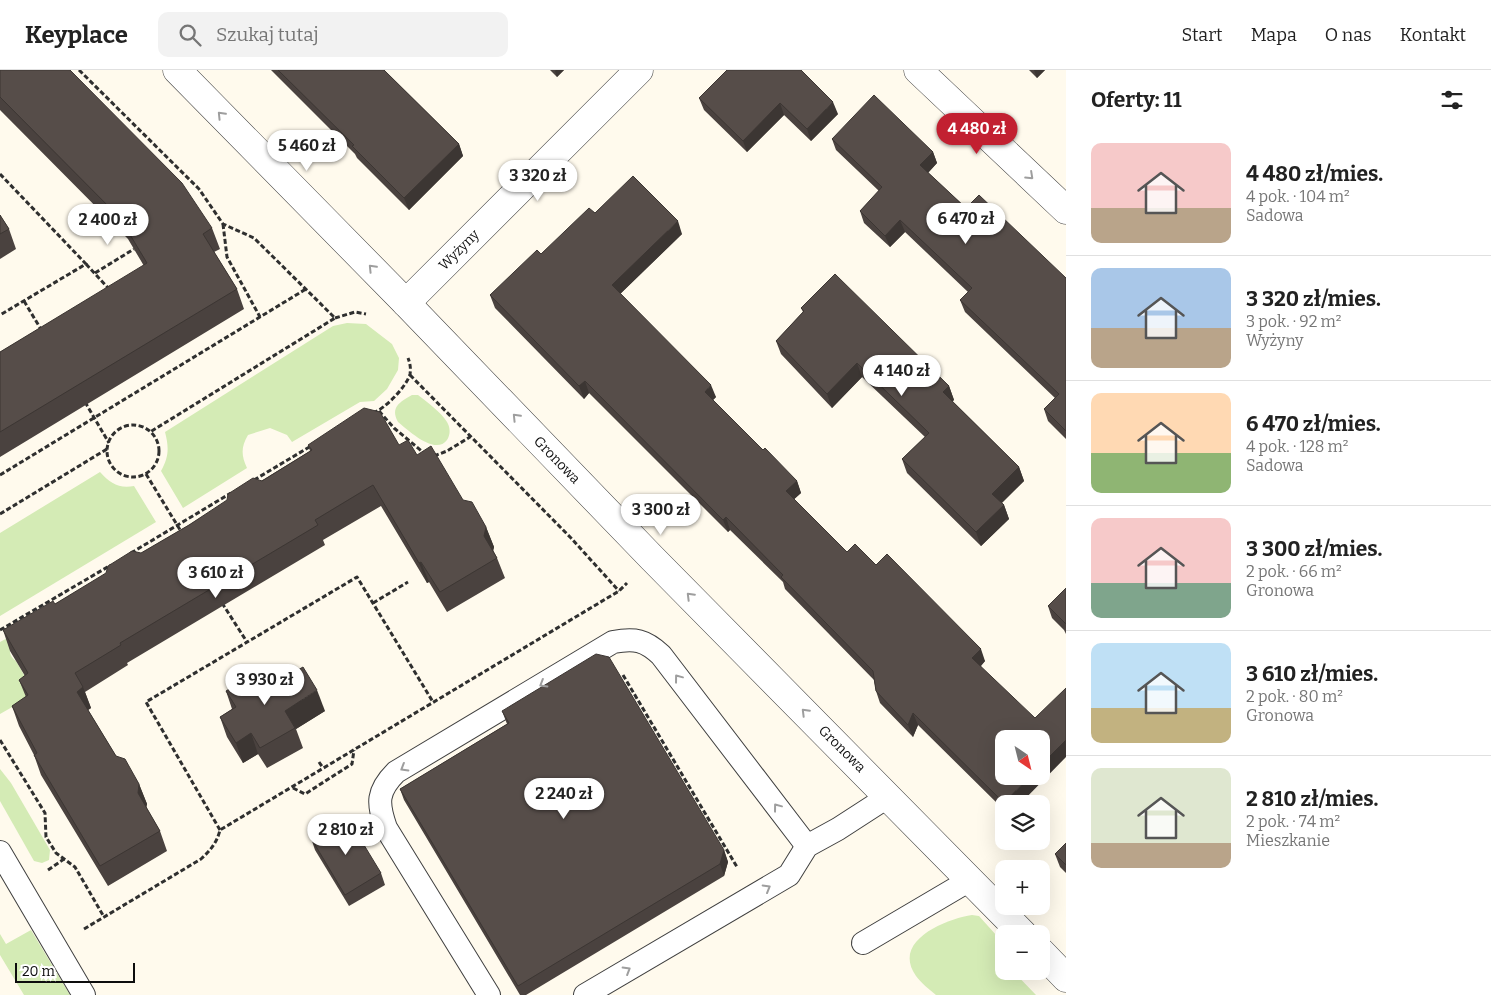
<!DOCTYPE html>
<html lang="pl">
<meta charset="utf-8">
<style>
body{margin:0;font-family:Bitter,serif;background:#f2f2f2;color:#222;height:100vh;display:flex;flex-direction:column;font-size:19px;white-space:nowrap}
*{box-sizing:border-box;margin:0}
p{font-size:16px;color:#767676}
.icon{flex:none;width:28px;height:28px;fill:none;stroke:currentColor;stroke-width:2;stroke-linecap:round;stroke-linejoin:round}
.map{position:relative;flex:1;overflow:hidden}
.details{display:flex;flex-direction:column;background:#fff;width:425px}
.details>*{flex:none}
.needle{width:32px;rotate:145deg}
.fabs{position:absolute;left:995px;top:660px;display:grid;gap:10px}
.fabs a{display:grid;place-items:center;width:55px;height:55px;border-radius:10px;background:#fff;box-shadow:0 5px 20px #0002;font-size:25px}
.scale{position:absolute;left:15px;bottom:12px;width:120px;box-sizing:border-box;padding-left:5px;border:2px solid #0d0d0d;border-top:0;font-size:14px;line-height:18px;white-space:nowrap;color:#0d0d0d;-webkit-text-stroke:4px #fff;paint-order:stroke}
.price{position:absolute;translate:-50% -42px;padding:0 11px;border-radius:18px;background:#fff;color:#222;font-size:16px;line-height:32px;filter:drop-shadow(0 1px 2px #0008)}
.price::after{content:'';position:absolute;left:50%;top:30px;width:15px;height:11px;margin-left:-8px;background:inherit;clip-path:polygon(0 0,100% 0,50% 100%)}
.price.on{background:#c22031;color:#fff}
ul{padding:0;list-style:none}
li{display:flex;align-items:center;gap:15px;height:125px;padding:0 25px}
li+li{border-top:1px solid #e0e0e0}
li span{display:grid;place-items:center;flex:none;width:140px;height:100px;border-radius:10px;color:#555}
li>.icon{margin-inline-start:auto}
span .icon{width:60px;height:60px;fill:#fffc;stroke-width:1}
li b{font-size:21px}
h2{display:flex;justify-content:space-between;align-items:center;height:60px;padding:0 25px;font-size:21px}
header{display:flex;align-items:center;gap:30px;box-sizing:border-box;height:70px;padding:0 25px;background:#fff;border-bottom:1px solid #e0e0e0}
header strong{font-size:24px}
nav{display:flex;gap:28px;margin-inline-start:auto;font-size:18px}
.search{width:350px;height:45px;background:#f2f2f2;display:flex;align-items:center;gap:12px;box-sizing:border-box;padding:0 18px;border-radius:10px;color:#767676;font-size:19px}
main{display:flex;flex:1;min-height:0}
.map>svg:first-child{display:block}
.green{fill:#d4ebb5}
.lines{fill:none;stroke-linecap:round;stroke-linejoin:round}
.service-casing{stroke:#404040;stroke-width:24}
.minor-casing{stroke:#404040;stroke-width:29}
.path{stroke:#2f2f2f;stroke-width:3;stroke-dasharray:5 2.5;stroke-linecap:butt}
.service{stroke:#fff;stroke-width:22}
.minor{stroke:#fff;stroke-width:28}
.wall{fill:#4a423f}
.shaded-wall{fill:#3c3633}
.building{fill:#564d49;stroke:#3c3633}
.oneway{stroke:#9e9e9e}
.labels{text-anchor:middle;dominant-baseline:central;stroke-width:5;stroke-linejoin:round;paint-order:stroke}
.street-label{font-size:14px;fill:#0d0d0d;stroke:#fff}
</style>
<header>
<strong>Keyplace</strong>
<div class="search"><svg class="icon" aria-label="search" viewBox="0 0 24 24"><circle cx="10" cy="10" r="6"/><path d="M15 15l6 6"/></svg>Szukaj tutaj</div>
<nav><a>Start</a><a>Mapa</a><a>O nas</a><a>Kontakt</a></nav>
</header>
<main>
<div class="map">
<svg width="1066" height="925" viewBox="0 0 1066 925">
<rect width="100%" height="100%" fill="#fffaed"/>
<g class="green">
<path d="M347 253 366 254 392 274 399 288 398 300 387 319 374 331 360 332 292 372 287 365 270 358 248 365C241 377 241 385 247 398L183 438 161 401C169 387 169 377 165 362L333 256Z"/>
<path d="M412 325H418C427 332 441 342 447 352 450 357 451 364 447 370 435 386 408 360 398 352 390 337 400 332 412 325Z"/>
<path d="M100 402C110 413 119 419 134 416L156 452 0 546V463Z"/>
<path d="M13 565C11 575 6 584 16 591L35 624 0 644V572Z"/>
<polygon points="0,699 11,713 50,780 49,790 42,793 34,791 0,731"/>
<path d="M972 845 979 846 997 866 998 886 1004 892V901H1013L1036 925H936C929 919 921 913 916 906 891 871 946 849 972 845Z"/>
<polygon points="31,860 70,925 24,925 0,885 0,864 6,874"/>
</g>
<g class="lines">
<g class="service-casing">
<g id="service">
<polyline points="0,782 84,925"/>
<polyline points="863,873 970,810"/>
<path d="M489 925 386 758C377 733 377 721 396 702L613 572C635 568 645 570 661 585L807 776"/>
<polyline points="585,925 789,805 807,776 838,759 889,726"/>
</g>
</g>
<g class="minor-casing">
<g id="minor">
<polyline points="177,0 406,233 652,488 1023,864"/>
<polyline points="918,0 1066,140"/>
<polyline points="406,233 639,0"/>
<polyline points="1041,882 1066,908"/>
</g>
</g>
<g class="path">
<polyline points="79,0 199,119 223,154 254,168 335,248 150,362"/>
<polyline points="0,104 86,194 0,245"/>
<polyline points="223,154 227,187 260,247"/>
<polyline points="86,194 109,219"/>
<polyline points="95,203 134,179"/>
<polyline points="24,231 42,261"/>
<polyline points="335,248 355,242 366,244"/>
<polyline points="410,305 571,468 619,521"/>
<polyline points="85,332 109,373"/>
<polyline points="379,341 394,358 424,383"/>
<path d="M373 343C385 339 407 316 410 304 411 298 410 293 408 288"/>
<circle cx="133" cy="381" r="26"/>
<polyline points="434,386 447,381 470,367"/>
<polyline points="146,404 182,463"/>
<polyline points="0,405 306,219"/>
<polyline points="254,410 311,376"/>
<polyline points="0,444 107,379"/>
<polyline points="131,483 231,423"/>
<polyline points="222,533 247,572"/>
<polyline points="373,533 408,512"/>
<polyline points="0,560 111,495"/>
<polyline points="623,605 737,797"/>
<polyline points="0,670 45,743 46,767 56,783 75,797 104,847"/>
<polyline points="319,692 323,698"/>
<polyline points="293,718 305,724 352,694 354,680"/>
<polyline points="220,760 146,632 357,507 433,632"/>
<polyline points="48,800 64,789"/>
<path d="M84 859 201 789C211 780 217 772 220 760L619 521 627 513"/>
</g>
<use href="#service" class="service"/>
<use href="#minor" class="minor"/>
</g>
<g class="wall">
<polygon points="0,0 212,158 220,179 214,182 237,219 244,239 0,387 0,282 144,196 128,169 0,40"/>
<polygon points="271,0 384,0 459,74 463,86 409,140 357,88 355,84"/>
<polygon points="550,0 564,0 557,7"/>
<polygon points="727,0 838,44 811,71 784,45 747,82 704,40 699,28"/>
<polygon points="1029,0 1045,0 1037,8"/>
<polygon points="832,69 933,82 937,93 928,103 966,138 1066,208 1066,369 1048,351 1044,339 1055,328 965,242 960,230 968,222 905,162 890,177 864,153 860,141 879,121 836,80"/>
<polygon points="595,143 682,164 620,224 716,327 713,330 763,380 797,411 801,423 794,429 847,482 876,495 985,591 981,596 1020,734 1004,734 1004,740 918,655 913,667 880,633 876,621 874,610 785,519 783,512 730,460 728,462 589,323 584,329 495,238 490,225 541,184"/>
<polygon points="0,145 9,159 16,179 0,189"/>
<polygon points="801,238 949,316 954,330 952,331 1019,397 1024,411 1002,433 1004,435 1009,449 981,476 907,403 902,389 925,367 862,307 832,338 781,284 776,271 803,242"/>
<polygon points="308,375 399,375 417,385 486,457 494,477 493,480 497,488 505,508 447,542 429,512 427,513 381,436 323,470 325,475 127,593 128,595 85,622 91,638 88,640 116,686 139,714 147,734 146,737 160,761 167,781 108,816 41,705 34,685 19,656 12,636 26,627 19,610 25,606 10,581 3,560 55,534 189,455 310,381"/>
<polygon points="1066,518 1066,564 1064,560 1052,548 1048,536"/>
<polygon points="270,616 325,641 296,659 303,678 267,698 258,684 243,693 227,667 220,647 232,639 226,621"/>
<polygon points="502,641 724,780 728,792 724,806 526,925 520,925 404,730 400,719 507,654"/>
<polygon points="311,768 381,803 385,815 349,836 315,780"/>
<polygon points="1066,773 1066,803 1060,797 1055,784"/>
</g>
<g class="shaded-wall">
<polygon points="556,0 564,0 557,7 555,1"/>
<polygon points="1034,0 1045,0 1037,8"/>
<polygon points="833,32 838,44 811,71 807,59"/>
<polygon points="780,33 784,45 747,82 743,71"/>
<polygon points="459,74 463,86 409,140 404,128"/>
<polygon points="933,82 937,93 924,107 920,95"/>
<polygon points="900,150 905,162 890,177 885,166"/>
<polygon points="678,151 682,164 616,228 612,215"/>
<polygon points="857,293 862,307 832,338 827,324"/>
<polygon points="585,311 589,323 584,329 579,316"/>
<polygon points="711,315 716,327 709,334 705,322"/>
<polygon points="949,316 954,330 948,336 943,322"/>
<polygon points="1019,397 1024,411 997,437 992,424"/>
<polygon points="797,411 801,423 790,433 786,421"/>
<polygon points="1004,435 1009,449 981,476 976,462"/>
<polygon points="726,447 730,460 728,462 723,450"/>
<polygon points="486,457 494,477 492,487 484,466"/>
<polygon points="421,492 429,512 427,513 419,493"/>
<polygon points="981,579 985,591 977,600 972,588"/>
<polygon points="83,617 91,638 85,642 77,622"/>
<polygon points="317,620 325,641 296,659 285,641"/>
<polygon points="913,643 918,655 913,667 908,655"/>
<polygon points="251,663 258,684 243,693 236,673"/>
<polygon points="1066,670 1066,687 1020,734 1005,734 1004,733 1030,706 1041,706 1041,695"/>
<polygon points="139,714 147,734 145,744 138,723"/>
<polygon points="724,780 728,792 724,806 720,794"/>
</g>
<g class="building">
<polygon points="0,0 70,0 182,113 212,158 203,164 237,219 0,362 0,282 147,193 120,148 0,27"/>
<polygon points="278,0 384,0 459,74 404,128 352,76 354,75"/>
<polygon points="727,0 801,0 833,32 807,59 780,33 743,71 699,28"/>
<polygon points="874,25 933,82 920,95 966,138 979,125 1066,208 1066,361 1044,339 1059,324 960,230 972,218 900,150 885,166 860,141 882,117 832,69"/>
<polygon points="633,106 678,151 612,215 711,315 705,322 763,380 765,378 797,411 786,421 847,482 855,474 876,495 887,484 981,579 972,588 1035,648 1066,618 1066,670 1041,695 1041,669 1004,669 1004,706 1030,706 1004,733 913,643 908,655 876,621 873,601 781,507 783,505 726,447 723,450 585,311 579,316 490,225 537,180 541,184 589,138 595,143"/>
<polygon points="0,145 9,159 0,164"/>
<polygon points="835,204 949,316 943,322 1019,397 992,424 1004,435 976,462 902,389 929,363 857,293 827,324 776,271 804,241 801,238"/>
<polygon points="364,338 380,342 399,375 408,370 417,385 431,376 463,430 472,432 486,457 484,466 497,488 440,522 421,492 419,493 373,415 315,450 318,455 120,573 121,575 75,603 83,617 77,622 116,686 125,689 139,714 138,723 160,761 100,796 34,685 37,683 12,636 28,625 19,610 28,603 3,560 53,531 55,534 106,503 108,496 132,481 141,483 189,455 227,430 228,424 253,408 262,411 312,380 308,375"/>
<polygon points="1066,518 1066,554 1048,536"/>
<polygon points="596,584 609,587 724,780 720,794 518,916 400,719 509,653 502,641"/>
<polygon points="303,597 317,620 285,641 295,658 260,678 251,663 236,673 220,647 236,637 226,621 260,600 270,616"/>
<polygon points="347,747 381,803 345,825 311,768"/>
<polygon points="1066,773 1066,795 1055,784"/>
</g>
<defs><path id="oneway-chevron" d="M-2-3.5L2.5 0L-2 3.5" fill="none" stroke-width="1.6" stroke-linecap="round" stroke-linejoin="round" transform="scale(1.25)"/></defs>
<g class="oneway">
<use href="#oneway-chevron" transform="translate(221 45) rotate(-134)"/>
<use href="#oneway-chevron" transform="translate(1030 106) rotate(43)"/>
<use href="#oneway-chevron" transform="translate(372 198) rotate(-134)"/>
<use href="#oneway-chevron" transform="translate(516 347) rotate(-134)"/>
<use href="#oneway-chevron" transform="translate(690 526) rotate(-135)"/>
<use href="#oneway-chevron" transform="translate(678 608) rotate(-127)"/>
<use href="#oneway-chevron" transform="translate(543 614) rotate(149)"/>
<use href="#oneway-chevron" transform="translate(805 642) rotate(-135)"/>
<use href="#oneway-chevron" transform="translate(404 698) rotate(149)"/>
<use href="#oneway-chevron" transform="translate(777 737) rotate(-127)"/>
<use href="#oneway-chevron" transform="translate(767 818) rotate(-30)"/>
<use href="#oneway-chevron" transform="translate(627 900) rotate(-31)"/>
</g>
<g class="labels">
<g class="street-label">
<text transform="translate(459 180) rotate(-45)">Wyżyny</text>
<text transform="translate(557 390) rotate(46)">Gronowa</text>
<text transform="translate(842 679) rotate(45)">Gronowa</text>
</g>
</g>
</svg>
<div class="fabs">
<a><svg class="needle" viewBox="-14 -14 28 28"><path d="M0-13l5 13h-10z" fill="#e53935"/><path d="M0 13l5-13h-10z" fill="#767676"/></svg></a>
<a><svg class="icon" aria-label="layers" viewBox="0 0 24 24"><path d="M12 4l9 5-9 5-9-5zM3 14l9 5 9-5"/></svg></a>
<a>+</a>
<a>−</a>
</div>
<div class="scale">20 m</div>
<b class="price on" style="left:977px;top:85px">4 480 zł</b>
<b class="price" style="left:307px;top:102px">5 460 zł</b>
<b class="price" style="left:538px;top:132px">3 320 zł</b>
<b class="price" style="left:966px;top:175px">6 470 zł</b>
<b class="price" style="left:108px;top:176px">2 400 zł</b>
<b class="price" style="left:902px;top:327px">4 140 zł</b>
<b class="price" style="left:661px;top:466px">3 300 zł</b>
<b class="price" style="left:216px;top:529px">3 610 zł</b>
<b class="price" style="left:265px;top:636px">3 930 zł</b>
<b class="price" style="left:564px;top:750px">2 240 zł</b>
<b class="price" style="left:346px;top:786px">2 810 zł</b>
</div>
<section class="details">
<h2>Oferty: 11<svg class="icon" aria-label="filters" viewBox="0 0 24 24"><path d="M4 7h16M4 17h16"/><circle cx="9" cy="7" r="2"/><circle cx="15" cy="17" r="2"/></svg></h2>
<ul>
<li><span style="background:linear-gradient(#f6c9c9 65%,#b9a48a 0)"><svg class="icon" aria-label="home" viewBox="0 0 24 24"><path d="M3 11l9-7 9 7M6 9v11h12V9"/></svg></span><div><b>4 480 zł/mies.</b><p>4 pok. · 104 m²</p><p>Sadowa</p></div></li>
<li><span style="background:linear-gradient(#a9c7e8 60%,#b9a48a 0)"><svg class="icon" aria-label="home" viewBox="0 0 24 24"><path d="M3 11l9-7 9 7M6 9v11h12V9"/></svg></span><div><b>3 320 zł/mies.</b><p>3 pok. · 92 m²</p><p>Wyżyny</p></div></li>
<li><span style="background:linear-gradient(#ffd9b3 60%,#8fb573 0)"><svg class="icon" aria-label="home" viewBox="0 0 24 24"><path d="M3 11l9-7 9 7M6 9v11h12V9"/></svg></span><div><b>6 470 zł/mies.</b><p>4 pok. · 128 m²</p><p>Sadowa</p></div></li>
<li><span style="background:linear-gradient(#f6c9c9 65%,#7fa58c 0)"><svg class="icon" aria-label="home" viewBox="0 0 24 24"><path d="M3 11l9-7 9 7M6 9v11h12V9"/></svg></span><div><b>3 300 zł/mies.</b><p>2 pok. · 66 m²</p><p>Gronowa</p></div></li>
<li><span style="background:linear-gradient(#bfe0f5 65%,#c2b280 0)"><svg class="icon" aria-label="home" viewBox="0 0 24 24"><path d="M3 11l9-7 9 7M6 9v11h12V9"/></svg></span><div><b>3 610 zł/mies.</b><p>2 pok. · 80 m²</p><p>Gronowa</p></div></li>
<li><span style="background:linear-gradient(#dfe7d0 75%,#b9a48a 0)"><svg class="icon" aria-label="home" viewBox="0 0 24 24"><path d="M3 11l9-7 9 7M6 9v11h12V9"/></svg></span><div><b>2 810 zł/mies.</b><p>2 pok. · 74 m²</p><p>Mieszkanie</p></div></li>
</ul>
</section>
</main>
